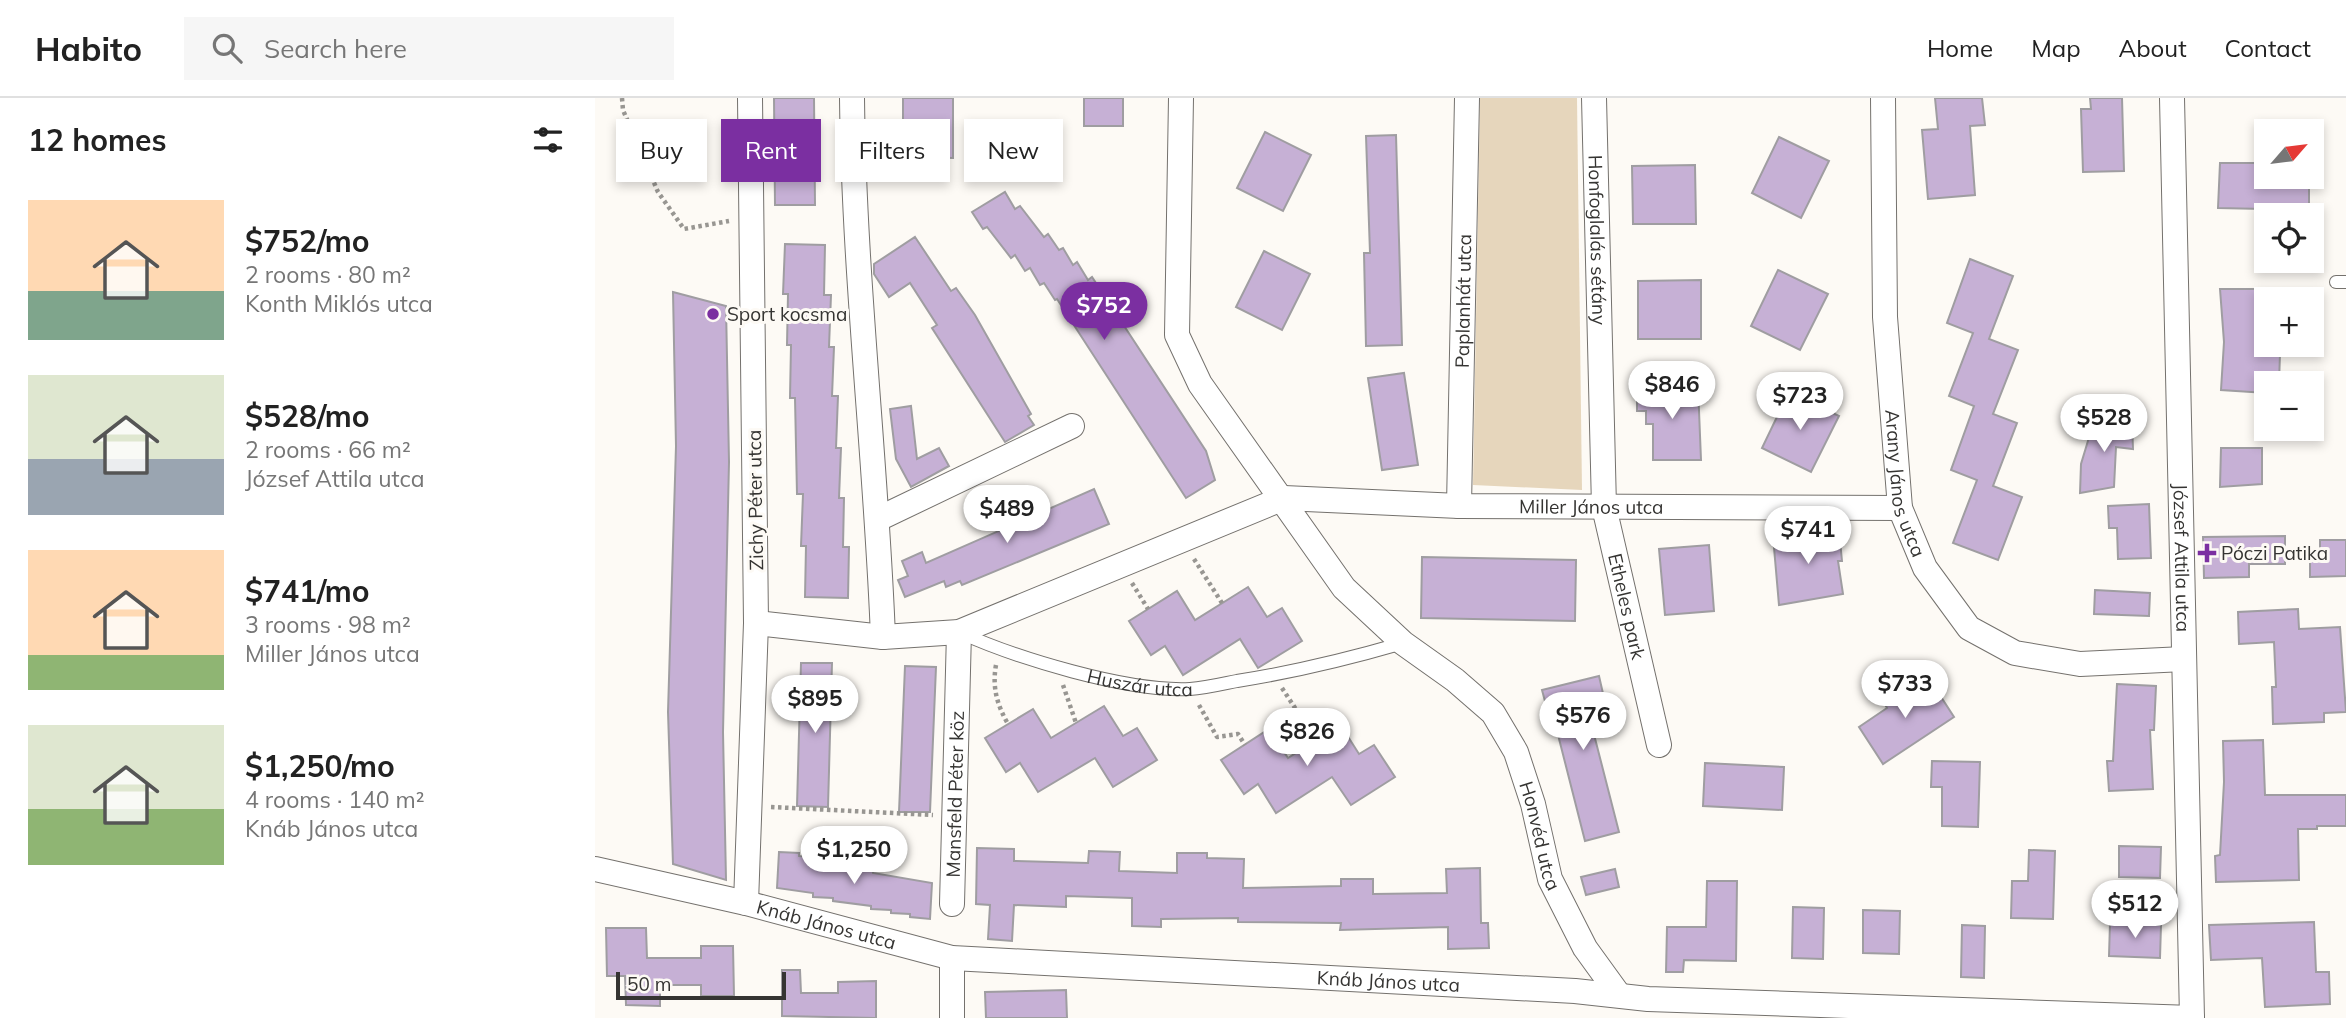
<!DOCTYPE html>
<meta charset="utf-8">
<style>
body{margin:0;font-family:Mulish,sans-serif;background:#f6f6f6;color:#222;height:100vh;display:flex;flex-direction:column;font-size:26px;white-space:nowrap}
*{box-sizing:border-box;margin:0}
p{font-size:23px;color:#767676}
.icon{flex:none;width:38px;height:38px;fill:none;stroke:currentColor;stroke-width:2;stroke-linecap:round;stroke-linejoin:round}
.map{position:relative;flex:1;overflow:hidden}
.side{display:flex;flex-direction:column;background:#fff;width:595px}
.side>*{flex:none}
.banner{position:absolute;left:21px;top:21px;width:665px;height:63px;display:flex;gap:14px}
.needle{width:46px;rotate:62deg}
.fabs{position:absolute;left:1659px;top:21px;display:grid;gap:14px}
.fabs a{display:grid;place-items:center;width:70px;height:70px;border-radius:0px;background:#fff;box-shadow:0 4px 10px #0003;font-size:35px}
.scale{position:absolute;left:21px;bottom:18px;width:170px;box-sizing:border-box;padding-left:7px;border:4px solid #353432;border-top:0;font-size:19px;line-height:24px;white-space:nowrap;color:#353432;-webkit-text-stroke:5px #fdfaf5;paint-order:stroke}
.price{position:absolute;translate:-50% -60px;padding:0 16px;border-radius:24px;background:#fff;color:#222;font-size:23px;line-height:46px;filter:drop-shadow(0 2px 4px #0008)}
.price::after{content:'';position:absolute;left:50%;top:42px;width:21px;height:16px;margin-left:-10px;background:inherit;clip-path:polygon(0 0,100% 0,50% 100%)}
.price.current{background:#7b2fa1;color:#fff}
ul{padding:0;list-style:none}
li{display:flex;align-items:center;gap:21px;height:175px;padding:0 28px}
li span{display:grid;place-items:center;flex:none;width:196px;height:140px;border-radius:0px;color:#555}
li>.icon{margin-inline-start:auto}
span .icon{width:84px;height:84px;fill:#fffc;stroke-width:1}
li b{font-size:30px}
h2{display:flex;justify-content:space-between;align-items:center;height:84px;padding:0 28px;font-size:30px}
.tag{padding:0 24px;border-radius:0px;background:#fff;box-shadow:0 4px 10px #0003;font-size:24px;line-height:63px}
.tag.current{background:#7b2fa1;color:#fff}
header{display:flex;align-items:center;gap:42px;box-sizing:border-box;height:98px;padding:0 35px;background:#fff;border-bottom:2px solid #e0e0e0}
header strong{font-size:33px}
nav{display:flex;gap:38px;margin-inline-start:auto;font-size:24px}
.search{width:490px;height:63px;background:#f6f6f6;display:flex;align-items:center;gap:18px;box-sizing:border-box;padding:0 24px;border-radius:0px;color:#767676;font-size:26px}
main{display:flex;flex:1;min-height:0}
.map>svg:first-child{display:block}
.green{fill:#e6d6bc}
.building{fill:#c6b0d5;stroke:#9f9da1;stroke-width:2}
.lines{fill:none;stroke-linecap:round;stroke-linejoin:round}
.lane-casing{stroke:#74716d;stroke-width:14}
.street-casing{stroke:#74716d;stroke-width:26}
.path{stroke:#989692;stroke-width:4.5;stroke-dasharray:3.5 3.5;stroke-linecap:butt}
.lane{stroke:#fff;stroke-width:12}
.street{stroke:#fff;stroke-width:24}
.poi-dot{fill:#7b2fa1;stroke:#fdfaf5;stroke-width:2.5}
.labels{text-anchor:middle;dominant-baseline:central;stroke-width:6;stroke-linejoin:round;paint-order:stroke}
.street-label{font-size:19px;fill:#353432;stroke:#fdfaf5}
.poi-label{font-size:19px;fill:#353432;stroke:#fdfaf5;text-anchor:start}
</style>
<header>
<strong>Habito</strong>
<div class="search"><svg class="icon" aria-label="search" viewBox="0 0 24 24"><circle cx="10" cy="10" r="6"/><path d="M15 15l6 6"/></svg>Search here</div>
<nav><a>Home</a><a>Map</a><a>About</a><a>Contact</a></nav>
</header>
<main>
<section class="side">
<h2>12 homes<svg class="icon" aria-label="filters" viewBox="0 0 24 24"><path d="M4 7h16M4 17h16"/><circle cx="9" cy="7" r="2"/><circle cx="15" cy="17" r="2"/></svg></h2>
<ul>
<li><span style="background:linear-gradient(#ffd9b3 65%,#7fa58c 0)"><svg class="icon" aria-label="home" viewBox="0 0 24 24"><path d="M3 11l9-7 9 7M6 9v11h12V9"/></svg></span><div><b>$752/mo</b><p>2 rooms · 80 m²</p><p>Konth Miklós utca</p></div></li>
<li><span style="background:linear-gradient(#dfe7d0 60%,#9aa5b1 0)"><svg class="icon" aria-label="home" viewBox="0 0 24 24"><path d="M3 11l9-7 9 7M6 9v11h12V9"/></svg></span><div><b>$528/mo</b><p>2 rooms · 66 m²</p><p>József Attila utca</p></div></li>
<li><span style="background:linear-gradient(#ffd9b3 75%,#8fb573 0)"><svg class="icon" aria-label="home" viewBox="0 0 24 24"><path d="M3 11l9-7 9 7M6 9v11h12V9"/></svg></span><div><b>$741/mo</b><p>3 rooms · 98 m²</p><p>Miller János utca</p></div></li>
<li><span style="background:linear-gradient(#dfe7d0 60%,#8fb573 0)"><svg class="icon" aria-label="home" viewBox="0 0 24 24"><path d="M3 11l9-7 9 7M6 9v11h12V9"/></svg></span><div><b>$1,250/mo</b><p>4 rooms · 140 m²</p><p>Knáb János utca</p></div></li>
</ul>
</section>
<div class="map">
<svg width="1751" height="920" viewBox="0 0 1751 920">
<rect width="100%" height="100%" fill="#fdfaf5"/>
<polygon class="green" points="885,0 982,0 987,392 878,387"/>
<g class="building">
<polygon points="179,0 219,0 220,107 180,107"/>
<polygon points="308,0 358,0 358,60 308,59"/>
<rect x="489" y="0" width="39" height="28"/>
<polygon points="1340,0 1387,0 1390,27 1375,28 1380,97 1333,101 1327,32 1343,31"/>
<polygon points="1495,0 1527,0 1529,73 1488,74 1486,11 1496,11"/>
<polygon points="670,34 716,57 688,113 642,90"/>
<polygon points="801,37 807,247 771,248 769,155 775,155 771,38"/>
<polygon points="1184,39 1234,63 1206,120 1157,95"/>
<polygon points="1625,65 1671,65 1671,79 1714,79 1714,112 1623,110"/>
<polygon points="1100,67 1101,126 1038,126 1037,68"/>
<polygon points="410,94 420,111 425,108 449,139 453,136 464,152 468,150 478,167 482,164 493,182 497,179 611,353 620,382 591,400 462,201 460,202 449,185 445,187 435,170 430,173 420,157 416,160 392,129 388,131 377,114"/>
<polygon points="320,139 356,193 361,190 380,217 436,316 433,318 439,327 410,344 337,230 342,227 315,185 294,199 279,176 279,166"/>
<polygon points="190,146 230,147 229,197 236,197 234,249 239,249 237,298 243,298 241,350 246,350 244,400 249,400 248,449 254,449 253,500 210,499 211,448 206,448 208,396 202,396 200,300 195,300 196,247 192,247 193,196 188,196"/>
<polygon points="669,153 715,176 687,232 641,209"/>
<polygon points="1375,161 1418,178 1394,241 1423,252 1398,316 1422,325 1398,388 1427,399 1403,462 1358,445 1382,382 1356,372 1379,308 1354,298 1378,235 1352,225"/>
<polygon points="1183,172 1233,196 1205,252 1156,228"/>
<polygon points="1106,182 1106,241 1043,241 1043,183"/>
<polygon points="1625,191 1671,191 1671,256 1685,256 1684,285 1671,285 1671,295 1626,292 1629,244"/>
<polygon points="78,194 131,208 134,364 128,634 131,782 78,766 73,614 81,348"/>
<polygon points="809,275 823,367 787,372 773,280"/>
<polygon points="1042,288 1103,288 1106,362 1058,362 1058,326 1051,326 1051,313 1042,313"/>
<polygon points="1194,294 1244,318 1216,374 1167,350"/>
<polygon points="316,308 322,361 344,350 354,368 316,389 301,361 295,311"/>
<polygon points="1499,323 1537,323 1538,351 1521,349 1519,389 1485,395 1486,366"/>
<polygon points="1626,350 1667,350 1667,386 1625,389"/>
<polygon points="499,391 514,426 367,487 365,483 351,489 349,483 310,499 303,482 313,478 307,463 327,454 331,465"/>
<polygon points="1554,406 1556,460 1523,461 1522,430 1514,430 1513,408"/>
<polygon points="1244,432 1247,463 1243,463 1248,496 1184,507 1178,438"/>
<polygon points="1690,438 1690,466 1654,466 1654,479 1609,480 1608,439"/>
<polygon points="1725,442 1751,442 1751,478 1715,479 1715,451 1725,451"/>
<polygon points="1114,447 1119,513 1070,517 1064,451"/>
<polygon points="827,459 981,462 980,523 826,520"/>
<polygon points="653,489 672,519 687,510 707,543 663,570 645,541 588,577 570,548 556,557 534,523 582,493 600,522"/>
<polygon points="1500,492 1555,495 1554,518 1499,516"/>
<polygon points="1703,511 1704,531 1745,529 1751,614 1729,615 1729,624 1678,626 1677,589 1681,589 1679,544 1644,546 1643,514"/>
<polygon points="206,565 237,565 233,709 202,708"/>
<polygon points="310,568 341,569 335,714 304,714"/>
<polygon points="1004,578 1012,613 994,617 1024,734 990,743 960,625 956,626 947,592"/>
<polygon points="1306,581 1317,598 1337,585 1359,619 1288,666 1264,629 1292,610 1284,596"/>
<polygon points="1522,586 1561,588 1559,632 1555,632 1558,691 1514,693 1512,663 1518,663"/>
<polygon points="509,608 528,638 542,630 562,662 518,689 500,660 443,694 425,665 411,674 390,640 438,611 456,640"/>
<polygon points="745,626 764,656 779,647 800,679 756,707 737,679 681,715 663,686 649,696 626,662 674,631 693,660"/>
<polygon points="1668,642 1670,697 1751,697 1751,728 1722,728 1722,731 1703,731 1704,782 1621,784 1620,758 1625,757 1629,684 1628,643"/>
<polygon points="1337,663 1385,664 1383,729 1347,728 1347,689 1336,689"/>
<polygon points="1110,665 1189,669 1187,712 1108,708"/>
<polygon points="1524,748 1566,749 1565,780 1524,779"/>
<polygon points="382,750 419,751 419,763 493,765 494,753 525,754 524,773 582,775 582,755 612,755 612,760 649,761 648,790 746,788 746,781 778,781 778,796 852,795 851,771 885,770 886,825 893,825 894,850 853,851 853,829 745,832 746,825 643,824 643,820 566,821 566,829 537,828 537,800 471,798 471,809 419,807 417,843 393,841 395,807 381,806"/>
<polygon points="1434,752 1460,753 1458,821 1416,820 1417,783 1433,783"/>
<polygon points="184,754 204,755 204,758 223,759 222,763 240,764 240,767 278,772 278,775 337,785 335,821 315,819 315,816 296,815 296,812 276,811 276,808 238,803 238,800 218,799 218,795 182,790"/>
<polygon points="1020,771 1024,789 991,797 986,779"/>
<polygon points="1112,783 1142,783 1141,863 1089,862 1088,874 1071,874 1072,829 1111,829"/>
<polygon points="1198,809 1229,810 1228,861 1197,860"/>
<polygon points="1268,812 1305,813 1304,856 1268,855"/>
<polygon points="1719,824 1721,874 1734,874 1735,906 1670,909 1667,860 1616,862 1614,827"/>
<polygon points="1515,825 1566,827 1565,860 1514,858"/>
<polygon points="1367,827 1390,828 1389,880 1366,879"/>
<polygon points="11,830 51,830 52,860 106,860 106,848 138,848 139,898 106,898 106,887 65,887 65,908 31,907 30,878 12,878"/>
<polygon points="187,872 205,872 206,895 243,895 243,884 281,883 281,920 187,918"/>
<polygon points="471,892 472,920 391,920 390,894"/>
</g>
<g class="lines">
<g class="lane-casing">
<g id="lane">
<polyline points="1741,184 1751,184"/>
<path id="s1" d="M364 534C421 560 532 594 595 591 611 590 627 586 642 583 699 574 753 561 808 545"/>
</g>
</g>
<g class="street-casing">
<g id="street">
<path d="M257 0C259 180 281 359 288 539"/>
<path id="s2" d="M586 0 582 237 605 286 749 490 808 545 860 582 898 615 921 654 938 706 955 781 990 850 1024 897"/>
<path id="s3" d="M999 0 1009 409 1064 647"/>
<path id="s4" d="M1288 0 1290 219 1305 410 1330 470 1374 530 1420 555 1485 566 1589 561"/>
<path id="s5" d="M1577 0 1597 920"/>
<path id="s6" d="M864 408 872 0"/>
<polyline points="283,421 477,328"/>
<path id="s7" d="M161 525 288 539 364 534 689 400 864 408 1305 410"/>
<path id="s8" d="M0 771 151 805 357 860 980 893 1053 901 1597 920"/>
<polyline points="151,805 161,525 155,0"/>
<path id="s9" d="M357 806 364 534"/>
<polyline points="357,860 357,920"/>
</g>
</g>
<g class="path">
<polyline points="27,0 28,12 63,94 89,131 134,123"/>
<polyline points="599,461 627,505"/>
<polyline points="537,485 553,511"/>
<path d="M401 567C397 589 402 607 413 626"/>
<polyline points="468,587 481,625"/>
<polyline points="687,590 721,642"/>
<polyline points="604,607 622,639 643,636 650,647"/>
<polyline points="176,709 338,717"/>
</g>
<use href="#lane" class="lane"/>
<use href="#street" class="street"/>
</g>
<g class="poi-dot">
<circle cx="118" cy="216" r="7"/>
<path d="M1608.5 444.5h7v7h7v7h-7v7h-7v-7h-7v-7h7z"/>
</g>
<g class="labels">
<g class="street-label">
<text stroke="none"><textPath href="#s3" startOffset="142">Honfoglalás sétány</textPath></text>
<text stroke="none"><textPath href="#s6" startOffset="205">Paplanhát utca</textPath></text>
<text stroke="none"><textPath href="#s4" startOffset="387">Arany János utca</textPath></text>
<text transform="translate(160 402) rotate(-91)">Zichy Péter utca</text>
<text stroke="none"><textPath href="#s7" startOffset="863">Miller János utca</textPath></text>
<text stroke="none"><textPath href="#s5" startOffset="460">József Attila utca</textPath></text>
<text stroke="none"><textPath href="#s3" startOffset="511">Etheles park</textPath></text>
<text stroke="none"><textPath href="#s1" startOffset="189">Huszár utca</textPath></text>
<text stroke="none"><textPath href="#s9" startOffset="110">Mansfeld Péter köz</textPath></text>
<text stroke="none"><textPath href="#s2" startOffset="868">Honvéd utca</textPath></text>
<text stroke="none"><textPath href="#s8" startOffset="238">Knáb János utca</textPath></text>
<text stroke="none"><textPath href="#s8" startOffset="805">Knáb János utca</textPath></text>
</g>
<g class="poi-label">
<text x="132" y="216">Sport kocsma</text>
<text x="1626" y="455">Póczi Patika</text>
</g>
</g>
</svg>
<div class="fabs">
<a><svg class="needle" viewBox="-14 -14 28 28"><path d="M0-13l5 13h-10z" fill="#e53935"/><path d="M0 13l5-13h-10z" fill="#767676"/></svg></a>
<a><svg class="icon" aria-label="locate" viewBox="0 0 24 24"><circle cx="12" cy="12" r="6"/><path d="M12 2v4M12 18v4M2 12h4M18 12h4"/></svg></a>
<a>+</a>
<a>−</a>
</div>
<div class="scale">50 m</div>
<b class="price current" style="left:509px;top:244px">$752</b>
<b class="price" style="left:1077px;top:323px">$846</b>
<b class="price" style="left:1205px;top:334px">$723</b>
<b class="price" style="left:1509px;top:356px">$528</b>
<b class="price" style="left:412px;top:447px">$489</b>
<b class="price" style="left:1213px;top:468px">$741</b>
<b class="price" style="left:1310px;top:622px">$733</b>
<b class="price" style="left:220px;top:637px">$895</b>
<b class="price" style="left:988px;top:654px">$576</b>
<b class="price" style="left:712px;top:670px">$826</b>
<b class="price" style="left:259px;top:788px">$1,250</b>
<b class="price" style="left:1540px;top:842px">$512</b>
<div class="banner">
<a class="tag">Buy</a>
<a class="tag current">Rent</a>
<a class="tag">Filters</a>
<a class="tag">New</a>
</div>
</div>
</main>
